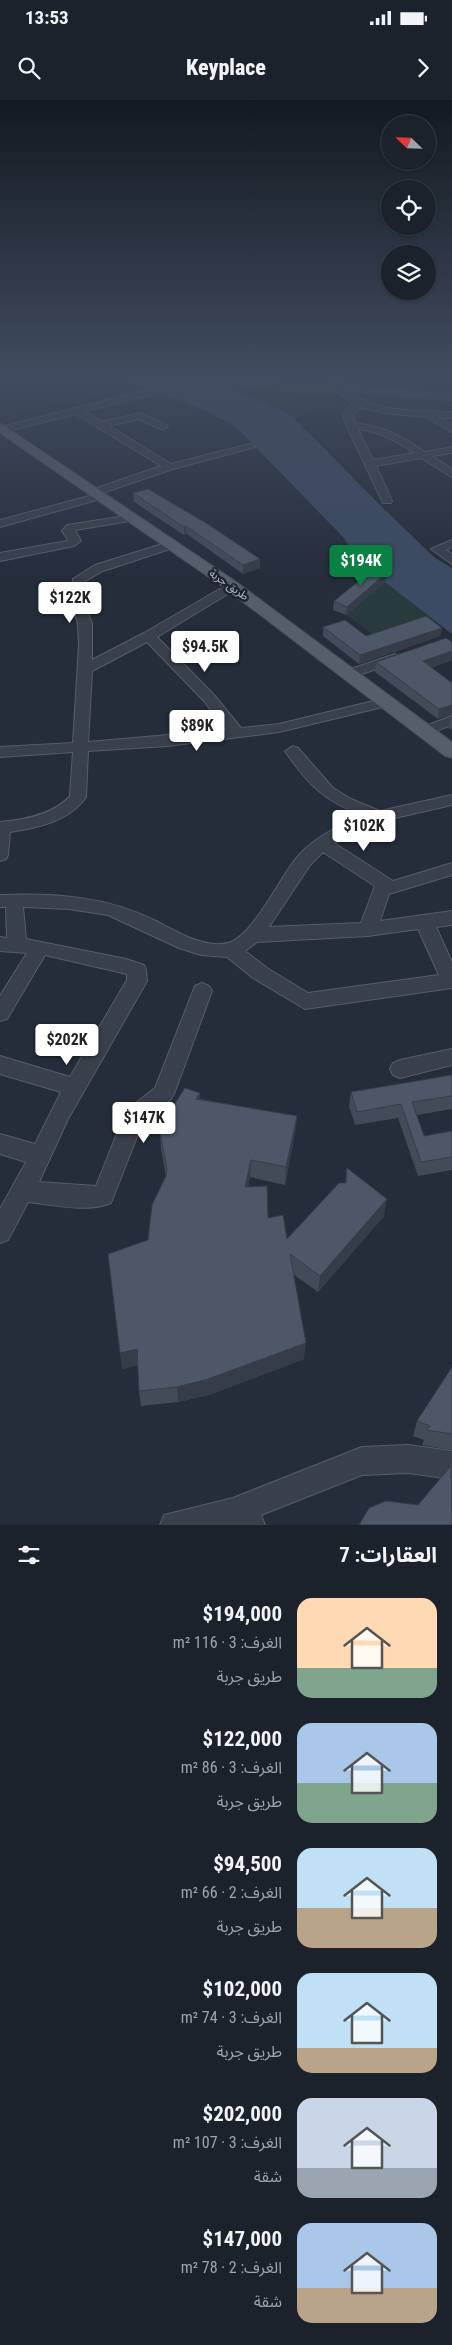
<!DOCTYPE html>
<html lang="ar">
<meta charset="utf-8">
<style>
body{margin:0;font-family:"Roboto Condensed","Noto Sans Arabic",sans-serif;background:#252a34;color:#f1f3f6;direction:rtl;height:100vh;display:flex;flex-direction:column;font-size:19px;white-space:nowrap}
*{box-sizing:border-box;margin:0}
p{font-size:16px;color:#a0a4a9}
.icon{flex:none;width:28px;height:28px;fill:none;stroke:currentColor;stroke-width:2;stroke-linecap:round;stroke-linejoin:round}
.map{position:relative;height:1425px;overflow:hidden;direction:ltr}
.panel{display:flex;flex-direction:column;background:#1c222c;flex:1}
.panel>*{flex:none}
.needle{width:32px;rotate:293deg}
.buttons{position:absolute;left:381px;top:15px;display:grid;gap:10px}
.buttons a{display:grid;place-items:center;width:55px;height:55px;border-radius:50%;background:#1c222c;box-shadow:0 1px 4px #0004,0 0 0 1px #3a3f48;font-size:25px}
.price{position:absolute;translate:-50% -42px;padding:0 11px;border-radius:5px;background:#fff;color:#222;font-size:16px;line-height:32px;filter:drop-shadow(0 1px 2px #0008)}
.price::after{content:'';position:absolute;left:50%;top:30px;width:15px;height:11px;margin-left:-8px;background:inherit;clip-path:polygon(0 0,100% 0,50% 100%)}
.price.active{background:#0b8043;color:#fff}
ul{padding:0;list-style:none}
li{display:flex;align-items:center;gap:15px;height:125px;padding:0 15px}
li span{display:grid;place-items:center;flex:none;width:140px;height:100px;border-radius:15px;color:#555}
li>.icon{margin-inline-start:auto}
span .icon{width:60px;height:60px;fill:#fffc;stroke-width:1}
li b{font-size:21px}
h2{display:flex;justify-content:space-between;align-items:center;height:60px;padding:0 15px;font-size:21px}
.status{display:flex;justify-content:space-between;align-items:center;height:35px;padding:0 25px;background:#1c222c;direction:ltr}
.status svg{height:14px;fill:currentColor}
header{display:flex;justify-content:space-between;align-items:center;height:65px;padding:0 15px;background:#1c222c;font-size:22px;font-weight:800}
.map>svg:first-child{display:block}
.green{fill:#283a3d}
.water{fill:#3c4a63}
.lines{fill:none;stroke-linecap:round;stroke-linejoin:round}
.river{fill:#3c4a63;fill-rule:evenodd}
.minor-casing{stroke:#575d69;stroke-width:2}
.major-casing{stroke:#424854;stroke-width:2}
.path{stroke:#47575b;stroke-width:1;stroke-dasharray:2.5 2.5;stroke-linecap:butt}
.minor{fill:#393f4b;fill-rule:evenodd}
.major{fill:#575e6b;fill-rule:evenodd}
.wall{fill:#434b59}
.shaded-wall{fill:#373d48}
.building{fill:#4e5767;stroke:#373d48}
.labels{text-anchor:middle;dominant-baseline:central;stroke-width:5;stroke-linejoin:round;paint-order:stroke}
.far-street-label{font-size:11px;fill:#b4bac7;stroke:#1e2430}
</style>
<div class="status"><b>13:53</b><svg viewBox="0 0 49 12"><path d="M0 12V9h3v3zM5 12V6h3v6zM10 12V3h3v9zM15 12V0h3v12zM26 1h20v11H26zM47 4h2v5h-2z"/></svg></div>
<header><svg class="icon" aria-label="forward" viewBox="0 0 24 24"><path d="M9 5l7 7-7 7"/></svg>Keyplace<svg class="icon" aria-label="search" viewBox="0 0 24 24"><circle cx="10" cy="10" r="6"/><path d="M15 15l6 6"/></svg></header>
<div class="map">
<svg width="452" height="1425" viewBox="0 0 452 1425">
<rect width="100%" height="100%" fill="#252d3b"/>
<g class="green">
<polygon points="224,284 330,291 342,308 338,310 317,311 307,316 293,317 223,285"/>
<polygon points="385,482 435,521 381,540 346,515"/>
</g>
<polygon class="water" points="114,276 197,276 223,285 282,310 293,317 385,410 435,458 452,468 452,534 359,462 344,438 236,327 204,310"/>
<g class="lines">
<polygon class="river" points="168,276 207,276 305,285 354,285 452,293 452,301 354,293 305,293 174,282 169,281"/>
<g class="minor-casing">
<g id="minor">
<path d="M324 276H333C362 313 409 311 452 312V318H440L452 325V332L426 317 384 313 361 307 353 315 355 323C383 326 402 336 425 352L452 347V353L432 356 452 369V377L421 358 376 366 392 401 391 403H383L344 320 343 314 353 303 335 291ZM358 329C381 332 396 341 414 353L373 360Z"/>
<polygon points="155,288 158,289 158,293 85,311 102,322 140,313 166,325 168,327 163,330 139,319 109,326 171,364 250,344 255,347 173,369 102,393 105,396 104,398 0,427 0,420 93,395 90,392 91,390 161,366 76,314 4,332 0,330 1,327"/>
<polygon points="132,415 136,416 136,420 75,430 81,441 74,446 0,461 0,453 67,441 68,440 62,431 67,425"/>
<polygon points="452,440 452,447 446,450 452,454 452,464 431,449"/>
<path d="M172 441 178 445 176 447 103 471 85 481 84 501 92 524V560L144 533 232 482 236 483 238 486 236 489 157 537 214 595 241 628 279 624 386 598 393 602 391 605 279 632 167 646 88 651 86 697C70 721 37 728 10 732L8 755 6 759 0 761V722C24 720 53 715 70 696L73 652 0 657V647L73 643 79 545 78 524 72 501 73 479 95 465ZM147 542 204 601 226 630 88 642 92 571Z"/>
<polygon points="395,554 402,558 400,561 350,578 343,574 345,571"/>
<polygon points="452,616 452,625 425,635 418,631 420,628"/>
<path d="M293 646 298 648 333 688 351 699 380 711 452 695V705L386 720 334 743 393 781 452 763V775L389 794 380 821 452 811V825L436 827 452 862V888L305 909 253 878 227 857 201 855 179 848 108 815 69 809 23 807 26 839 126 859 144 865 146 870 147 881 68 1019 39 1082 96 1086 126 1011 155 988 195 886 202 883 209 886 212 891 174 994 170 1000 142 1024 111 1103C87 1113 54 1105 28 1102L8 1140 0 1143V1109L26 1062 0 1054V1034L35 1044 61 992 0 974V956L70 977 127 880V874L45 855 7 919 0 921V896L27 853 0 851V837L7 838 6 807H0V795C55 793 106 796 156 821 176 831 204 849 228 843 254 836 280 776 299 755 316 736 340 725 364 716 325 701 309 686 285 651ZM323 752 375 786 361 823 269 827 310 765ZM418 829 439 875 308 893 267 868 245 851 257 842 368 836Z"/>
<polygon points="452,949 452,965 400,978 393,975 390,969 393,963 400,960"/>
<polygon points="408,1345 452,1351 452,1379 408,1373 362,1375 261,1415 265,1425 160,1425 164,1415 233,1398 362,1347"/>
</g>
</g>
<g class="major-casing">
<polygon id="major" points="0,323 238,483 452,642 452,658 445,656 226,489 0,333"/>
</g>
<g class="path">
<polyline points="0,292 62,276"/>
<polyline points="1,316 104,291 108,292"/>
</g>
<use href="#minor" class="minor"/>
<use href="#major" class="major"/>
</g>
<g class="wall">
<polygon points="133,393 260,459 260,468 243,474 187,434 184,435 134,402"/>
<polygon points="386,473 385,482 346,515 333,510 334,501"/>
<polygon points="323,527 366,536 442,528 440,536 359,564 323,536"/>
<polygon points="452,542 452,560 431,568 452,583 438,619 375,572 376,562"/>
<polygon points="452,617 452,630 449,628 451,618"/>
<polygon points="452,975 452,1009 417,1015 424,1036 452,1031 452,1070 418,1076 398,1018 355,1025 349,1006 351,992"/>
<polygon points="200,993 200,999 297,1016 295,1033 285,1085 250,1077 248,1087 268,1118 287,1139 345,1083 347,1068 384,1116 318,1192 293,1174 304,1259 209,1295 178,1302 141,1306 139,1291 138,1265 122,1269 148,1140 166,1076 161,1049 160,1032"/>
<polygon points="452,1267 452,1350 422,1345 424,1340 413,1336 417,1321"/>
</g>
<g class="shaded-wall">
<polygon points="186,426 187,434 184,435 184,427"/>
<polygon points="260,459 260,468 243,474 243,465"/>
<polygon points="386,473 385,482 346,515 347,507"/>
<polygon points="442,528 440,536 359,564 360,555"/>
<polygon points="452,551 452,560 421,571 423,561"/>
<polygon points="452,605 452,615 438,619 439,609"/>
<polygon points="200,993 201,1011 196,999"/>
<polygon points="297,1016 295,1033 285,1085 286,1067"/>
<polygon points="251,1060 250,1077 245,1104 245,1087"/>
<polygon points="387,1099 384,1116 318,1192 320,1176"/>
<polygon points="306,1243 304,1259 209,1295 178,1302 177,1287"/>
<polygon points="137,1249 139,1265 122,1269 120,1253"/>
</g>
<g class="building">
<polygon points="148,389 206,423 260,459 243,465 186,426 184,427 133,393"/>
<polygon points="379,465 386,473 347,507 334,501"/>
<polygon points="426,516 442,528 360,555 323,527 345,520 366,536"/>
<polygon points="446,538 452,542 452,551 423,561 452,583 452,605 439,609 376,562"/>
<polygon points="452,975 452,996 412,1002 424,1036 452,1031 452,1057 421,1062 401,1004 357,1012 351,992"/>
<polygon points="185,988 200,993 196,999 297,1016 286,1067 251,1060 245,1087 267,1086 268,1118 283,1115 287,1139 339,1083 346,1083 347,1068 387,1099 320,1176 290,1154 306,1243 208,1279 177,1287 139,1291 137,1249 120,1253 108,1154 148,1140 152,1105 166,1076 167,1069 160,1032 162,1023"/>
<polygon points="452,1267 452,1334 427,1330 430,1326 417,1321"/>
<polygon points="451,1366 452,1425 359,1425 369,1408 386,1401 418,1405"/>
</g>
<linearGradient id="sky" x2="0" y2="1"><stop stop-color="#141920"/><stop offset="0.58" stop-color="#404c60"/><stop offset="1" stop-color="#404c60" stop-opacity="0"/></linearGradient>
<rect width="452" height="476" fill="url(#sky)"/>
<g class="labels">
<g class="far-street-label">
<text transform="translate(229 485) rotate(35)">طريق جربة</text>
</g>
</g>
</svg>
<div class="buttons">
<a><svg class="needle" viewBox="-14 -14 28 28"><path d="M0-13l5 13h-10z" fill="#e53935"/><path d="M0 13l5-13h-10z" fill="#a0a4a9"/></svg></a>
<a><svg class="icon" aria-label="locate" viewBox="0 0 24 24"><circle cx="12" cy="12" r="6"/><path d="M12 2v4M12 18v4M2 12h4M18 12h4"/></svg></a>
<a><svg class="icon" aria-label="layers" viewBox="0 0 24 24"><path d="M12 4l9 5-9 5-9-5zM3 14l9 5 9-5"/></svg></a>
</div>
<b class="price active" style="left:361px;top:487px">$194K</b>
<b class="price" style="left:70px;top:524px">$122K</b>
<b class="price" style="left:205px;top:573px">$94.5K</b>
<b class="price" style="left:197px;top:652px">$89K</b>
<b class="price" style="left:364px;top:752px">$102K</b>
<b class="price" style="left:67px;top:966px">$202K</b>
<b class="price" style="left:144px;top:1044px">$147K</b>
</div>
<section class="panel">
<h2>العقارات: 7<svg class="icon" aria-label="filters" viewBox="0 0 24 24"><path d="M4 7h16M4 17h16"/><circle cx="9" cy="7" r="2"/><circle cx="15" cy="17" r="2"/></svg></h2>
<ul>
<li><span style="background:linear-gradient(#ffd9b3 70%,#7fa58c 0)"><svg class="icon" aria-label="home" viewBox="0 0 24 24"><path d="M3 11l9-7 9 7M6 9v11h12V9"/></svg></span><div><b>$194,000</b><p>الغرف: 3 · 116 m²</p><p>طريق جربة</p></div></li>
<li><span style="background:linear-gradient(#a9c7e8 60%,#7fa58c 0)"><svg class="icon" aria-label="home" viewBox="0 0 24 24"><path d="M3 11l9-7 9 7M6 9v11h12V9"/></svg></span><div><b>$122,000</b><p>الغرف: 3 · 86 m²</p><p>طريق جربة</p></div></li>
<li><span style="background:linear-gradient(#bfe0f5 60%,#b9a48a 0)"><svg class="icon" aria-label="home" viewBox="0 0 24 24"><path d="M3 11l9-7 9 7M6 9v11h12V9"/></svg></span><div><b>$94,500</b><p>الغرف: 2 · 66 m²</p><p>طريق جربة</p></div></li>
<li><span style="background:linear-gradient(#bfe0f5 75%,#b9a48a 0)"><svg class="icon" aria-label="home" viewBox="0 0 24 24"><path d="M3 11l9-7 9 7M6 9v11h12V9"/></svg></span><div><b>$102,000</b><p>الغرف: 3 · 74 m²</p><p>طريق جربة</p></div></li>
<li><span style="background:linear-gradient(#c9d6e8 70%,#9aa5b1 0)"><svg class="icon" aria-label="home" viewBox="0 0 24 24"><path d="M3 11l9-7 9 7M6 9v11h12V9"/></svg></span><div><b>$202,000</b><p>الغرف: 3 · 107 m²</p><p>شقة</p></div></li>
<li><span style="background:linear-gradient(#a9c7e8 65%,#b9a48a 0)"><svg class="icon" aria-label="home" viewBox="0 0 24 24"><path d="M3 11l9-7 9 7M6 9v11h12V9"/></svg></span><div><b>$147,000</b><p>الغرف: 2 · 78 m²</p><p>شقة</p></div></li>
</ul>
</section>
